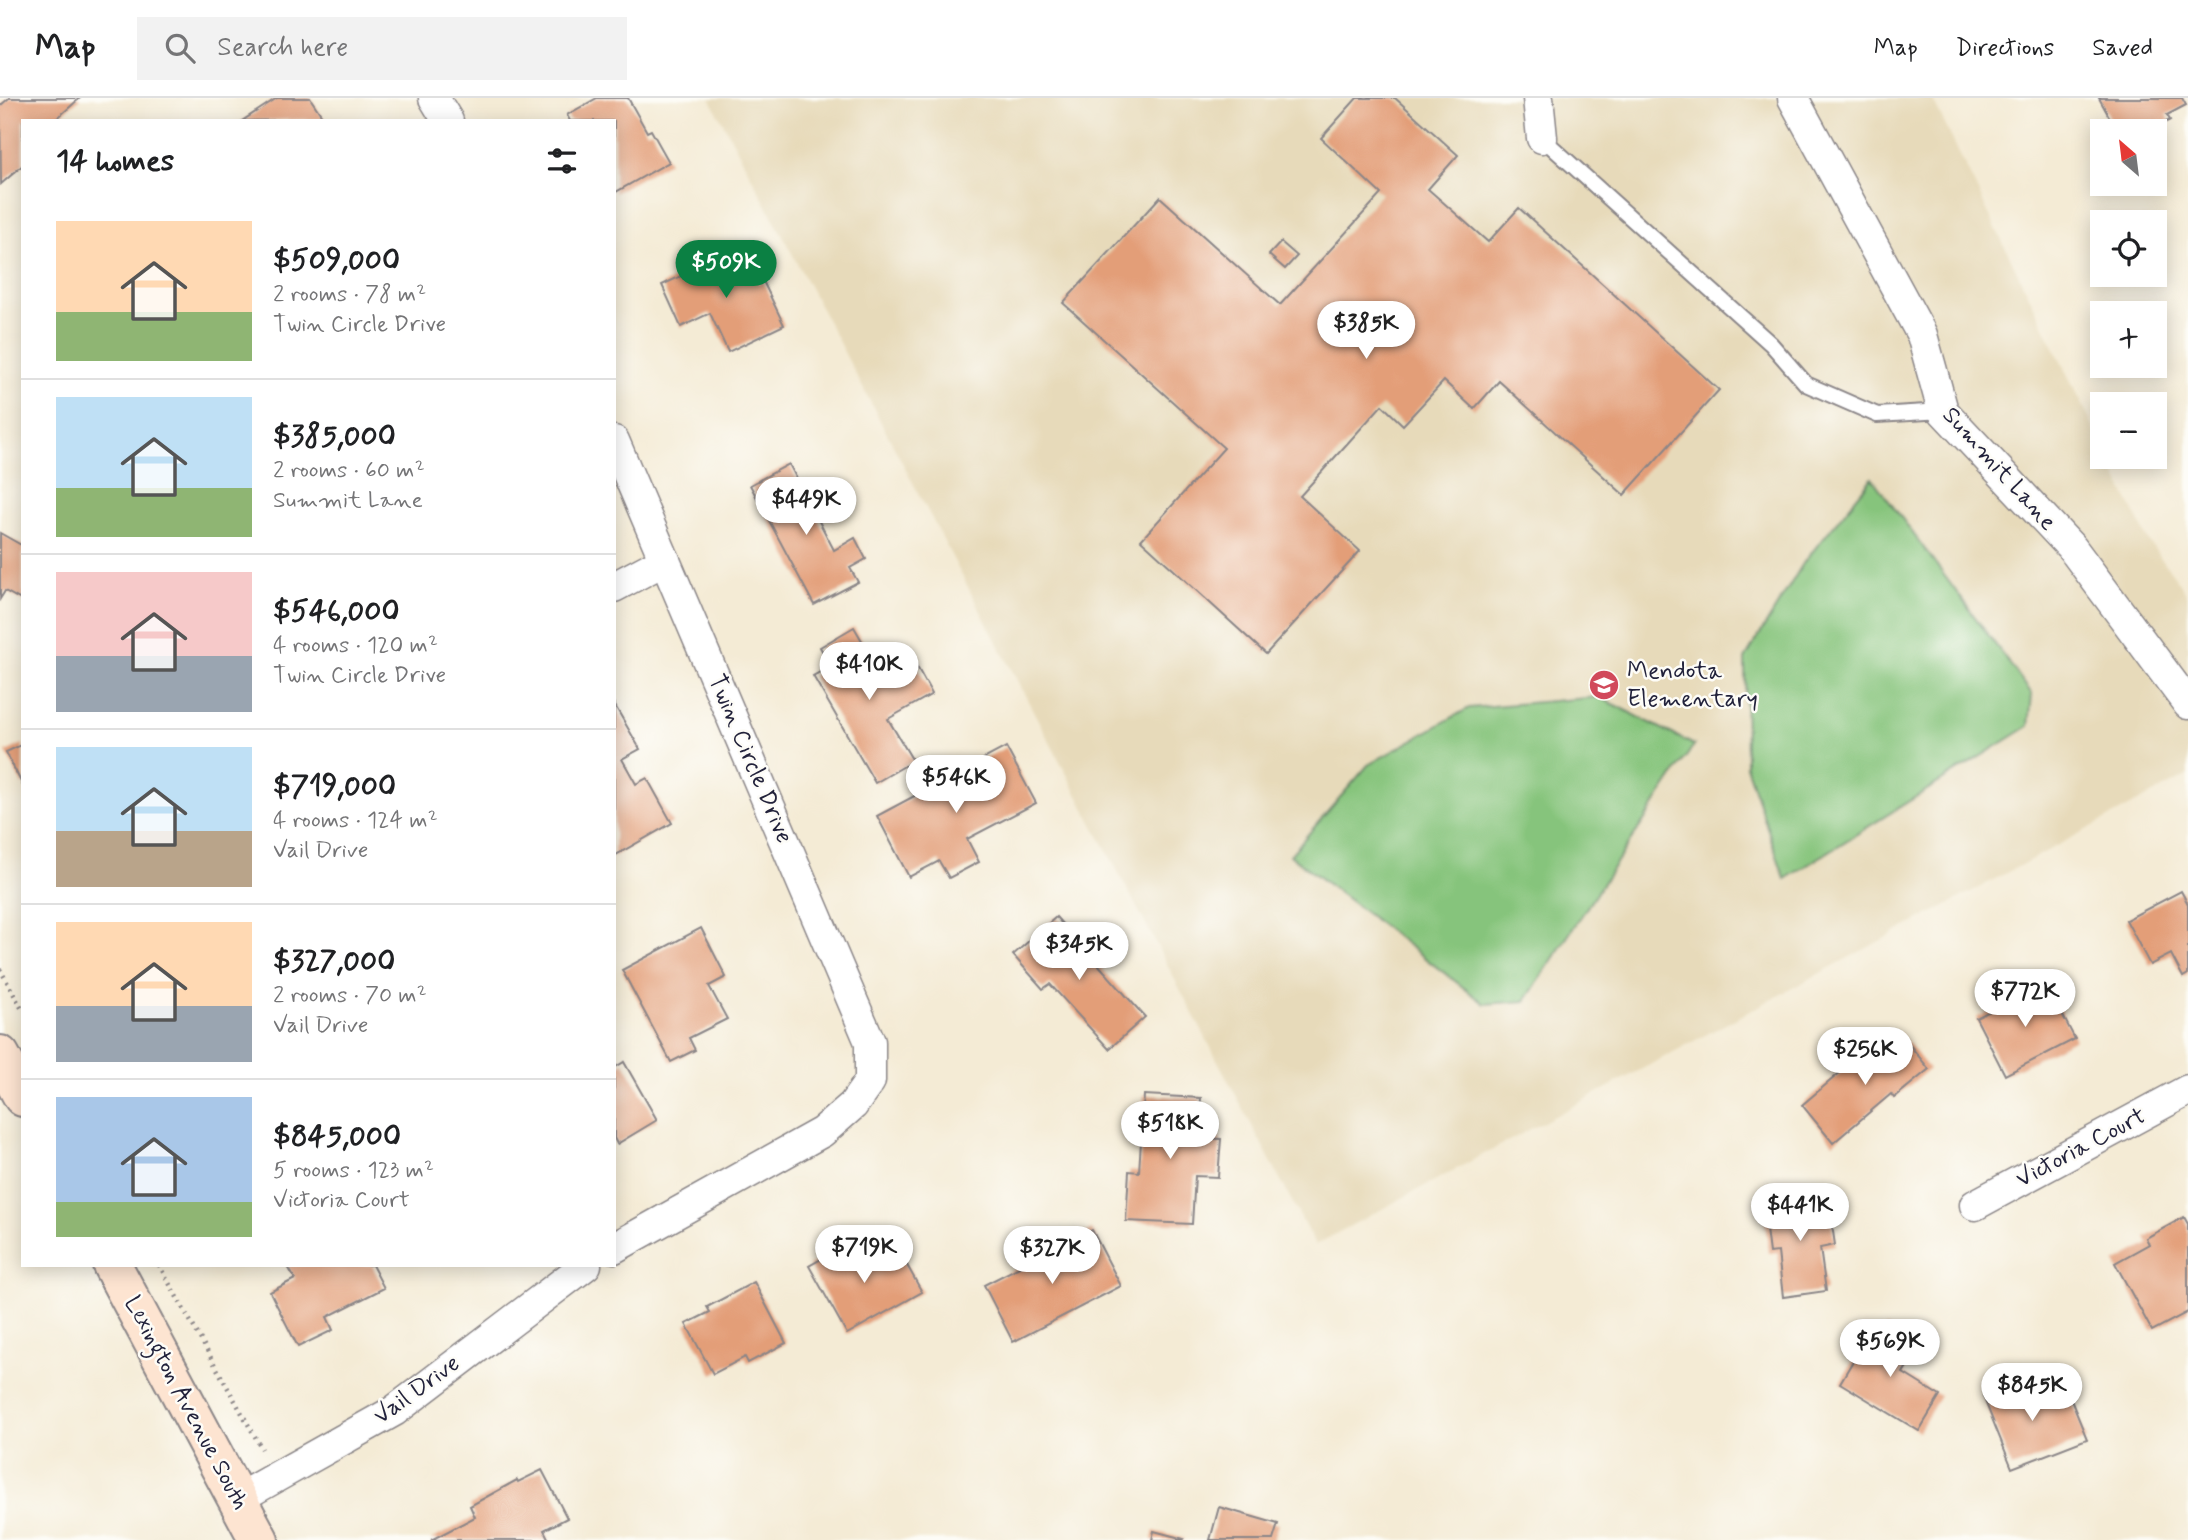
<!DOCTYPE html>
<meta charset="utf-8">
<style>
body{margin:0;font-family:Mynerve,sans-serif;background:#f2f2f2;color:#202124;height:100vh;display:flex;flex-direction:column;font-size:26px;white-space:nowrap}
*{box-sizing:border-box;margin:0}
p{font-size:23px;color:#757577}
.icon{flex:none;width:38px;height:38px;fill:none;stroke:currentColor;stroke-width:2;stroke-linecap:round;stroke-linejoin:round}
.map{position:relative;flex:1;overflow:hidden}
.drawer{position:absolute;left:21px;top:21px;width:595px;height:1148px;display:flex;flex-direction:column;background:#fff;border-radius:0px;box-shadow:0 4px 18px #0003}
.drawer>*{flex:none}
.needle{width:46px;rotate:332deg}
.fabs{position:absolute;left:2090px;top:21px;display:grid;gap:14px}
.fabs a{display:grid;place-items:center;width:77px;height:77px;border-radius:0px;background:#fff;box-shadow:0 4px 18px #0003;font-size:35px}
.price{position:absolute;translate:-50% -60px;padding:0 16px;border-radius:24px;background:#fff;color:#222;font-size:23px;line-height:46px;filter:drop-shadow(0 2px 4px #0008)}
.price::after{content:'';position:absolute;left:50%;top:42px;width:21px;height:16px;margin-left:-10px;background:inherit;clip-path:polygon(0 0,100% 0,50% 100%)}
.price.current{background:#0b8043;color:#fff}
ul{padding:0;list-style:none}
li{display:flex;align-items:center;gap:21px;height:175px;padding:0 35px}
li+li{border-top:2px solid #e0e0e0}
li span{display:grid;place-items:center;flex:none;width:196px;height:140px;border-radius:0px;color:#555}
li>.icon{margin-inline-start:auto}
span .icon{width:84px;height:84px;fill:#fffc;stroke-width:1}
li b{font-size:30px}
h2{display:flex;justify-content:space-between;align-items:center;height:84px;padding:0 35px;font-size:30px}
header{display:flex;align-items:center;gap:42px;box-sizing:border-box;height:98px;padding:0 35px;background:#fff;border-bottom:2px solid #e0e0e0}
header strong{font-size:33px}
nav{display:flex;gap:38px;margin-inline-start:auto;font-size:24px}
.search{width:490px;height:63px;background:#f2f2f2;display:flex;align-items:center;gap:18px;box-sizing:border-box;padding:0 24px;border-radius:0px;color:#757577;font-size:26px}
.map>svg:first-child{display:block}
.built{fill:#e7daba}
.green{fill:#86c47c;stroke:#54735c;stroke-width:2}
.building{fill:#e39e78}
.lines{fill:none;stroke-linecap:round;stroke-linejoin:round}
.lane-casing{stroke:#8b8688;stroke-width:18}
.street-casing{stroke:#8b8688;stroke-width:33}
.secondary-casing{stroke:#8b8688;stroke-width:42}
.path{stroke:#8b8688;stroke-width:4.5;stroke-dasharray:2 5;stroke-linecap:butt}
.lane{stroke:#fff;stroke-width:14}
.street{stroke:#fff;stroke-width:30}
.secondary{stroke:#fde4d1;stroke-width:38}
.labels{text-anchor:middle;dominant-baseline:central;stroke-width:5;stroke-linejoin:round;paint-order:stroke}
.street-label{font-size:24px;fill:#22223b;stroke:#fdfcf7}
.poi-label{font-size:24px;fill:#22223b;stroke:#fdfcf7;text-anchor:start}
</style>
<header>
<strong>Map</strong>
<div class="search"><svg class="icon" aria-label="search" viewBox="0 0 24 24"><circle cx="10" cy="10" r="6"/><path d="M15 15l6 6"/></svg>Search here</div>
<nav><a>Map</a><a>Directions</a><a>Saved</a></nav>
</header>
<div class="map">
<svg width="2188" height="1442" viewBox="0 0 2188 1442">
<rect width="100%" height="100%" fill="#fdfcf7"/>
<filter id="ink" filterUnits="userSpaceOnUse"><feTurbulence type="fractalNoise" baseFrequency=".0143" numOctaves="2"/><feDisplacementMap in="SourceGraphic" scale="14" xChannelSelector="R" yChannelSelector="G"/><feConvolveMatrix kernelMatrix="1 2 1 2 8 2 1 2 1" color-interpolation-filters="sRGB"/></filter>
<filter id="wash" filterUnits="userSpaceOnUse"><feTurbulence type="fractalNoise" baseFrequency=".00686" numOctaves="4" result="noise"/><feDisplacementMap in="SourceGraphic" scale="28" xChannelSelector="R" yChannelSelector="G"/><feGaussianBlur stdDeviation="1.57" result="paint"/><feColorMatrix in="noise" values="0 0 0 0 0 0 0 0 0 0 0 0 0 0 0 0 0 1.4 0 .05"/><feComposite in="paint" operator="in"/></filter>
<g filter="url(#wash)">
<rect width="100%" height="100%" fill="#f4ebd5"/>
<polygon class="built" points="710,0 1932,0 2102,347 2102,359 2107,359 2149,444 2188,497 2188,677 1315,1147"/>
<g class="green">
<polygon points="1872,380 2032,596 2029,628 1785,781 1746,668 1745,561 1804,464"/>
<polygon points="1599,599 1694,647 1525,903 1485,906 1290,757 1368,667 1469,610"/>
</g>
<g id="blocks">
<g class="building">
<polygon points="9,0 80,0 54,23 23,23 23,67 1,86 0,8"/>
<polygon points="277,0 310,0 324,21 242,23"/>
<polygon points="597,0 628,0 647,34 651,32 669,64 614,95 614,23 570,23 567,17"/>
<polygon points="1357,0 1395,0 1458,57 1428,91 1488,144 1519,110 1719,292 1624,397 1499,283 1474,311 1444,283 1403,327 1382,307 1300,398 1360,453 1266,556 1141,442 1224,350 1063,205 1160,99 1280,207 1381,96 1321,40"/>
<polygon points="2099,0 2182,0 2186,7 2167,17 2170,22 2150,33 2117,33"/>
<polygon points="1281,144 1297,158 1285,171 1269,157"/>
<polygon points="741,150 758,185 763,183 784,227 728,254 710,215 681,229 662,187"/>
<polygon points="789,366 834,452 855,440 866,461 850,470 858,484 814,507 750,387"/>
<polygon points="0,435 23,448 23,503 5,493 0,501"/>
<polygon points="854,529 886,584 916,567 932,596 888,621 913,663 875,685 813,578 831,568 820,549"/>
<polygon points="614,606 640,651 622,661 636,686 647,680 672,725 614,758"/>
<polygon points="23,646 23,688 6,654"/>
<polygon points="1006,649 1036,705 967,741 979,764 949,780 939,763 909,779 877,718"/>
<polygon points="2181,793 2188,806 2188,876 2183,879 2171,856 2150,867 2126,822"/>
<polygon points="1056,819 1145,919 1109,951 1050,886 1043,891 1013,857"/>
<polygon points="701,830 726,879 709,888 727,921 689,940 695,952 671,964 622,872"/>
<polygon points="2046,885 2075,941 2005,977 1976,920"/>
<polygon points="1900,935 1929,971 1894,1000 1891,996 1833,1045 1802,1007 1862,956 1868,962"/>
<polygon points="624,964 657,1022 617,1046 614,1040 614,970"/>
<polygon points="1144,997 1201,1000 1199,1040 1221,1041 1218,1079 1195,1078 1192,1126 1126,1123 1129,1073 1139,1074"/>
<polygon points="1828,1099 1835,1147 1820,1150 1826,1193 1783,1199 1778,1154 1769,1155 1763,1108"/>
<polygon points="2184,1119 2188,1126 2188,1214 2152,1233 2115,1165 2149,1146 2146,1140"/>
<polygon points="1092,1132 1121,1188 1013,1244 984,1187"/>
<polygon points="850,1145 856,1157 869,1150 876,1163 898,1151 922,1194 847,1236 809,1168"/>
<polygon points="287,1167 372,1167 384,1190 327,1219 333,1232 298,1249 270,1194 295,1181"/>
<polygon points="754,1184 786,1245 748,1265 745,1259 713,1276 686,1226 710,1214 707,1209"/>
<polygon points="1886,1229 1919,1249 1903,1275 1940,1298 1919,1333 1840,1285 1870,1234 1880,1240"/>
<polygon points="2026,1281 2037,1309 2069,1297 2087,1341 2012,1370 1983,1298"/>
<polygon points="542,1372 567,1420 544,1432 549,1442 431,1442 475,1419 470,1408 517,1382 518,1384"/>
<polygon points="1219,1409 1278,1426 1273,1442 1210,1442"/>
<polygon points="1154,1433 1184,1441 1183,1442 1152,1442"/>
</g>
</g>
</g>
<g filter="url(#ink)">
<use href="#blocks" fill-opacity="0" stroke="#8b8688" stroke-width="2"/>
<g class="lines">
<g class="lane-casing">
<polyline id="lane" points="1542,40 1771,246 1806,286 1877,317 1943,313"/>
</g>
<g class="street-casing">
<g id="street">
<polyline points="434,0 448,23"/>
<polyline points="1538,0 1542,40"/>
<polyline points="1793,0 1922,237 1943,313 2072,450 2188,606"/>
<polyline points="614,343 870,944 870,983 853,1007 822,1034 614,1150"/>
<polyline points="614,489 665,462"/>
<polyline points="1975,1107 2188,992"/>
<polyline points="237,1401 394,1313 586,1167"/>
</g>
</g>
<g class="secondary-casing">
<g id="secondary">
<polyline points="0,957 23,999"/>
<polyline points="112,1167 259,1442"/>
</g>
</g>
<g class="path">
<polyline points="0,871 23,913"/>
<polyline points="159,1167 262,1351"/>
</g>
<use href="#lane" class="lane"/>
<use href="#street" class="street"/>
<use href="#secondary" class="secondary"/>
</g>
</g>
<defs>
<g id="school-disc" transform="scale(1.575)"><circle r="9.5" fill="#d1495b" stroke="#fdfcf7"/><path d="M0-5L7-2L0 1L-7-2ZM-4 1L0 2.5L4 1V4Q0 6-4 4Z" fill="#fff"/></g>
</defs>
<g fill-rule="evenodd">
<use href="#school-disc" x="1604" y="587"/>
</g>
<g class="labels">
<g class="street-label">
<text transform="translate(1999 371) rotate(48)">Summit Lane</text>
<text transform="translate(750 661) rotate(67)">Twin Circle Drive</text>
<text transform="translate(2081 1050) rotate(-28)">Victoria Court</text>
<text transform="translate(417 1292) rotate(-36)">Vail Drive</text>
<text transform="translate(186 1305) rotate(62)">Lexington Avenue South</text>
</g>
<g class="poi-label">
<text x="1627" y="573">Mendota<tspan x="1627" dy="28">Elementary</tspan></text>
</g>
</g>
</svg>
<div class="fabs">
<a><svg class="needle" viewBox="-14 -14 28 28"><path d="M0-13l5 13h-10z" fill="#e53935"/><path d="M0 13l5-13h-10z" fill="#757577"/></svg></a>
<a><svg class="icon" aria-label="locate" viewBox="0 0 24 24"><circle cx="12" cy="12" r="6"/><path d="M12 2v4M12 18v4M2 12h4M18 12h4"/></svg></a>
<a>+</a>
<a>−</a>
</div>
<b class="price current" style="left:726px;top:202px">$509K</b>
<b class="price" style="left:1366px;top:263px">$385K</b>
<b class="price" style="left:806px;top:439px">$449K</b>
<b class="price" style="left:869px;top:604px">$410K</b>
<b class="price" style="left:956px;top:717px">$546K</b>
<b class="price" style="left:1079px;top:884px">$345K</b>
<b class="price" style="left:2025px;top:931px">$772K</b>
<b class="price" style="left:1865px;top:989px">$256K</b>
<b class="price" style="left:1170px;top:1063px">$518K</b>
<b class="price" style="left:1800px;top:1145px">$441K</b>
<b class="price" style="left:864px;top:1187px">$719K</b>
<b class="price" style="left:1052px;top:1188px">$327K</b>
<b class="price" style="left:1890px;top:1281px">$569K</b>
<b class="price" style="left:2032px;top:1325px">$845K</b>
<section class="drawer">
<h2>14 homes<svg class="icon" aria-label="filters" viewBox="0 0 24 24"><path d="M4 7h16M4 17h16"/><circle cx="9" cy="7" r="2"/><circle cx="15" cy="17" r="2"/></svg></h2>
<ul>
<li><span style="background:linear-gradient(#ffd9b3 65%,#8fb573 0)"><svg class="icon" aria-label="home" viewBox="0 0 24 24"><path d="M3 11l9-7 9 7M6 9v11h12V9"/></svg></span><div><b>$509,000</b><p>2 rooms · 78 m²</p><p>Twin Circle Drive</p></div></li>
<li><span style="background:linear-gradient(#bfe0f5 65%,#8fb573 0)"><svg class="icon" aria-label="home" viewBox="0 0 24 24"><path d="M3 11l9-7 9 7M6 9v11h12V9"/></svg></span><div><b>$385,000</b><p>2 rooms · 60 m²</p><p>Summit Lane</p></div></li>
<li><span style="background:linear-gradient(#f6c9c9 60%,#9aa5b1 0)"><svg class="icon" aria-label="home" viewBox="0 0 24 24"><path d="M3 11l9-7 9 7M6 9v11h12V9"/></svg></span><div><b>$546,000</b><p>4 rooms · 120 m²</p><p>Twin Circle Drive</p></div></li>
<li><span style="background:linear-gradient(#bfe0f5 60%,#b9a48a 0)"><svg class="icon" aria-label="home" viewBox="0 0 24 24"><path d="M3 11l9-7 9 7M6 9v11h12V9"/></svg></span><div><b>$719,000</b><p>4 rooms · 124 m²</p><p>Vail Drive</p></div></li>
<li><span style="background:linear-gradient(#ffd9b3 60%,#9aa5b1 0)"><svg class="icon" aria-label="home" viewBox="0 0 24 24"><path d="M3 11l9-7 9 7M6 9v11h12V9"/></svg></span><div><b>$327,000</b><p>2 rooms · 70 m²</p><p>Vail Drive</p></div></li>
<li><span style="background:linear-gradient(#a9c7e8 75%,#8fb573 0)"><svg class="icon" aria-label="home" viewBox="0 0 24 24"><path d="M3 11l9-7 9 7M6 9v11h12V9"/></svg></span><div><b>$845,000</b><p>5 rooms · 123 m²</p><p>Victoria Court</p></div></li>
</ul>
</section>
</div>
